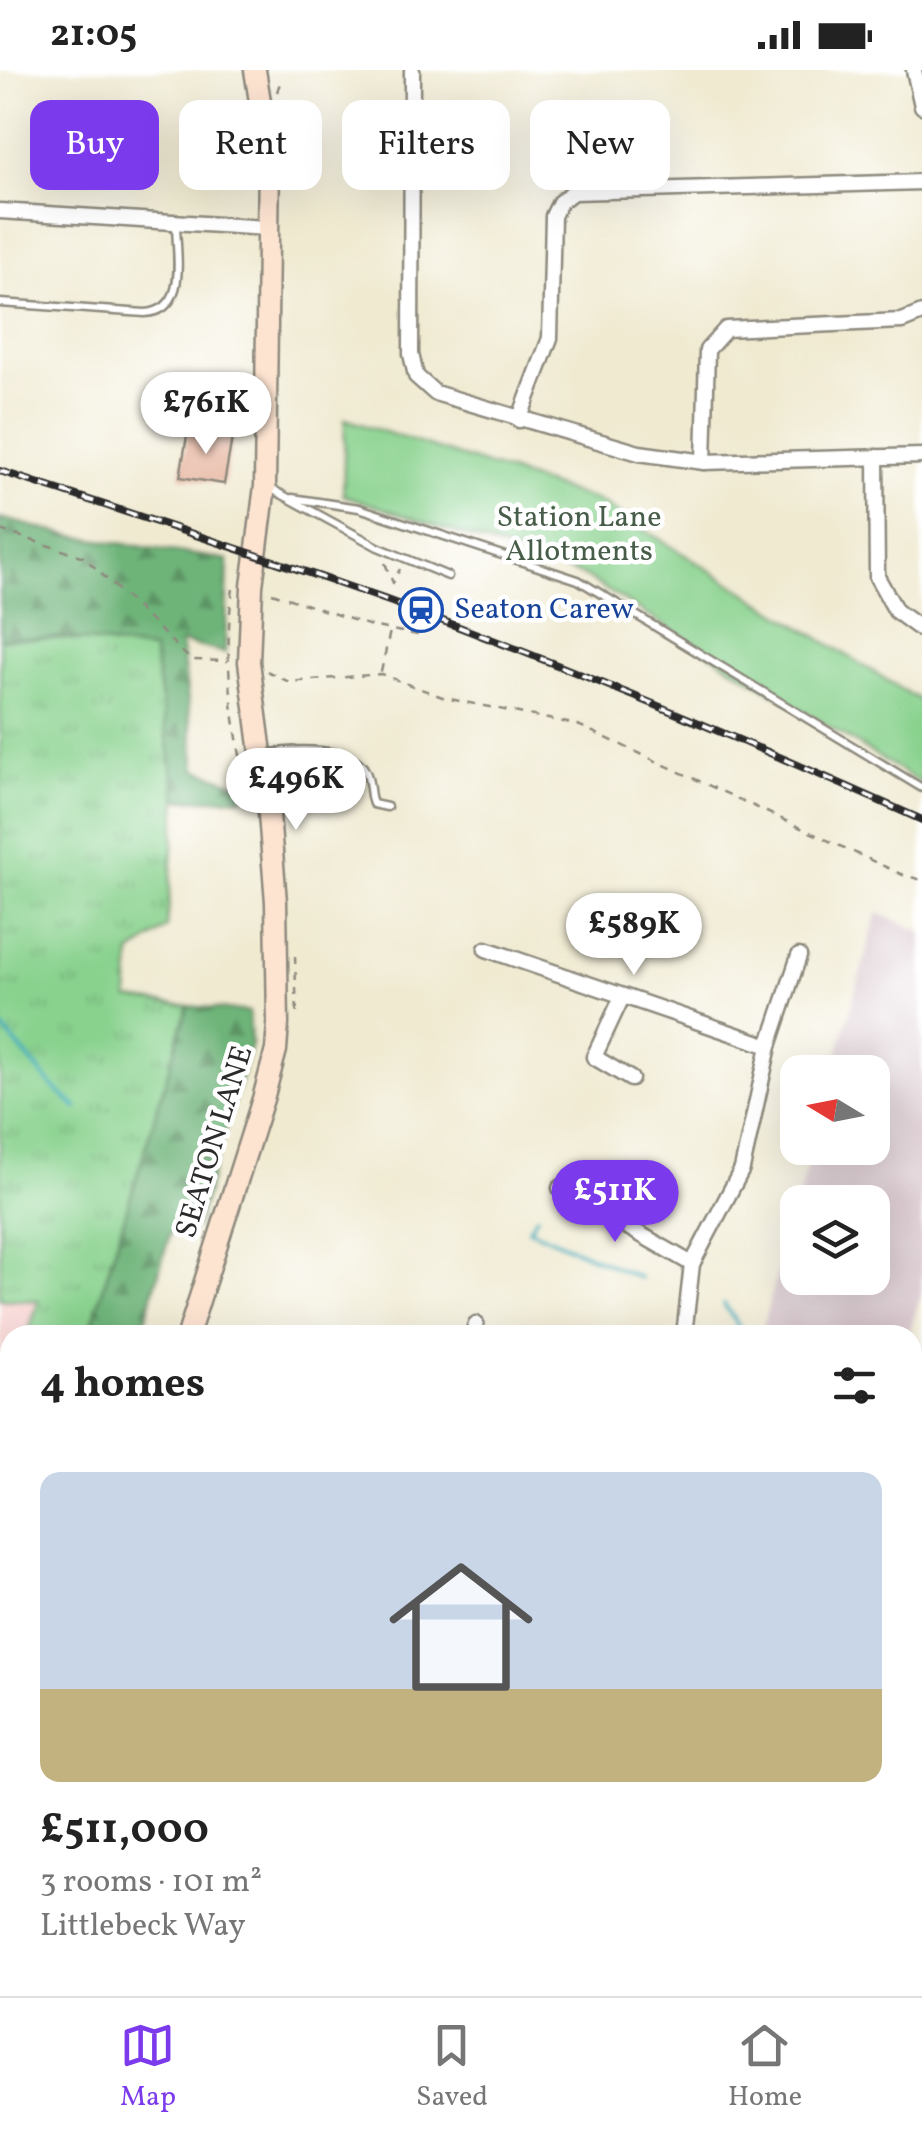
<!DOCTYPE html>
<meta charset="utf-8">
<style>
body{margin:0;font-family:Vollkorn,serif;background:#f2f2f2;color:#222;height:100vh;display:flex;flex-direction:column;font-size:38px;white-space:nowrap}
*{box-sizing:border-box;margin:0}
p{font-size:32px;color:#767676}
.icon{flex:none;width:55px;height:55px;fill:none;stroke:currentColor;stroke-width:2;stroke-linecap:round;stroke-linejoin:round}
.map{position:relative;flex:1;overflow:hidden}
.sheet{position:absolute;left:0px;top:1255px;width:922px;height:672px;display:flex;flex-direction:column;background:#fff;border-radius:30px 30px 0 0;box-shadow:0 10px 40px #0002}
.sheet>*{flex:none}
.guide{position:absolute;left:30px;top:30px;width:862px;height:90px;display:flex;gap:20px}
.needle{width:65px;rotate:280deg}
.controls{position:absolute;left:780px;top:985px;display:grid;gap:20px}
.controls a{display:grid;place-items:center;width:110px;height:110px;border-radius:20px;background:#fff;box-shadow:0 10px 40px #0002;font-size:50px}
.price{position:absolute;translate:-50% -85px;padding:0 22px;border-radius:35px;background:#fff;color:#222;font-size:32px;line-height:65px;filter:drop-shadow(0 2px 5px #0008)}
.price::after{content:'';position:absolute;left:50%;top:60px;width:30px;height:22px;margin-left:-15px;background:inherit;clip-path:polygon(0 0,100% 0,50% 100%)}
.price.current{background:#7c3aed;color:#fff}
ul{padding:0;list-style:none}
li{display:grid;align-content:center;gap:20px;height:530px;padding:0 40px}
li span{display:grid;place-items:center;height:310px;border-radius:20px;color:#555}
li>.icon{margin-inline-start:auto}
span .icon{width:180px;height:180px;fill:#fffc;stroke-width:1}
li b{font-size:42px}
h2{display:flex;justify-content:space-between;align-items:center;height:120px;padding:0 40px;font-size:42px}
.tag{padding:0 35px;border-radius:20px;background:#fff;box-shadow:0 10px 40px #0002;font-size:35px;line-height:90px}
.tag.current{background:#7c3aed;color:#fff}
.status{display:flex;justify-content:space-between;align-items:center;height:70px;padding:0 50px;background:#fff;direction:ltr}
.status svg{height:28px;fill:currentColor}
.menu{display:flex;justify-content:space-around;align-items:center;height:140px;border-top:2px solid #e0e0e0;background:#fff;font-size:28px;color:#767676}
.menu a{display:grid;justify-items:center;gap:5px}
.menu .current{color:#7c3aed}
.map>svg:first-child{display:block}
.built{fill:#f7d0cf}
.industrial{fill:#d2bec5;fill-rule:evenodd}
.grass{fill:url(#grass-tufts);stroke:#5a7e5c;stroke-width:2.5}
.forest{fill:url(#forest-firs);stroke:#4c7052;stroke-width:2.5}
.garden{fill:#89d28e;stroke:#5a7e5c;stroke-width:2.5}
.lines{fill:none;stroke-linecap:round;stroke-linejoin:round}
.stream{stroke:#3cabbb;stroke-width:4}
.building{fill:#e3ab93}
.service-casing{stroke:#8e8a7e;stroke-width:11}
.minor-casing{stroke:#8e8a7e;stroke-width:19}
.secondary-casing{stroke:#8e8a7e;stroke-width:25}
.path{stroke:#8e8a7e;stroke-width:2.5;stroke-dasharray:8 8;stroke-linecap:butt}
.service{stroke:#fff;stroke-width:6}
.minor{stroke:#fff;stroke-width:14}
.secondary{stroke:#fde4d1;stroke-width:20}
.rail-casing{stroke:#2b2b2b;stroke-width:8}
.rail{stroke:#fff;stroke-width:4;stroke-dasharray:11;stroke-linecap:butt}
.labels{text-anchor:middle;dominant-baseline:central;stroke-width:9;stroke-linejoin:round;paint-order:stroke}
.park-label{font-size:30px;fill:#475d49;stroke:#fff}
.transit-label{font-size:30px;fill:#164399;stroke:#fff;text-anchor:start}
.street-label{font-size:30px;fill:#2b2b2b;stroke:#fff}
</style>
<div class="status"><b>21:05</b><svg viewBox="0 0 49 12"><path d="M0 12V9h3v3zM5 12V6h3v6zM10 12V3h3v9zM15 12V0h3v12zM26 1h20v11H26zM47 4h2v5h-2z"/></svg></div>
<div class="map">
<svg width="922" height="1926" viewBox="0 0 922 1926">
<defs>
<pattern id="grass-tufts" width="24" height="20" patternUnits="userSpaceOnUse" patternTransform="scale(2.5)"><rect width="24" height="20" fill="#89d28e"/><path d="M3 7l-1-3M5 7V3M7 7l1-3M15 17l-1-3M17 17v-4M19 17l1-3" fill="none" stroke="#76b47b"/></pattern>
<pattern id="forest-firs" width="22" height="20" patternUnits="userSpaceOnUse" patternTransform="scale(2.5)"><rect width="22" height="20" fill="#6eb479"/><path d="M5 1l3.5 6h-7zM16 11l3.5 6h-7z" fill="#5b9363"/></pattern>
</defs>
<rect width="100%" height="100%" fill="#fff"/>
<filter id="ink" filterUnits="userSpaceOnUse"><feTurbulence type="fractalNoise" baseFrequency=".01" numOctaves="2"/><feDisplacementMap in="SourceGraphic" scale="20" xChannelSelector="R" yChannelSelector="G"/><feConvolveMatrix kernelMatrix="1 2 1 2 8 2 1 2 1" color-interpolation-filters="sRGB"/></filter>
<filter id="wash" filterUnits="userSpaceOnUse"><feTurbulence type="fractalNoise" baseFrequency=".0048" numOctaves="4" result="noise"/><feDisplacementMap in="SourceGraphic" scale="40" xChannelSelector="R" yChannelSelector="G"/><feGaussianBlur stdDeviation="2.25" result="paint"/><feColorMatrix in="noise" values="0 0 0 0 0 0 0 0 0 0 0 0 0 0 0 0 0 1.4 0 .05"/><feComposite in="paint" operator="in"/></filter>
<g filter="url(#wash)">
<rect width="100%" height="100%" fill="#f0ead1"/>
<g class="built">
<polygon points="0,1229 38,1230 28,1265 10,1265 10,1328 0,1363"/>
<polygon points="26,1918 615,1918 613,1926 24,1926"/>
</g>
<g class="industrial">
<path d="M877 843 922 861V1221L909 1265H760L812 1078H872V1002H833ZM798 1132H872V1208H798Z"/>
<polygon points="913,1376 922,1379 922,1926 613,1926 615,1918 912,1918"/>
</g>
<g class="grass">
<polygon points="64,568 153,580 177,730 167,857 131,884 128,929 188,936 89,1265 28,1265 38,1231 0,1229 0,569"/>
<polygon points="10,1328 10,1527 0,1560 0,1363"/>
</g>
<g class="forest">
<polygon points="0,448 67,465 228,490 225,583 181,572 196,699 244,716 242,728 177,730 153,580 64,568 0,569"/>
<polygon points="188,936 249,942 251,974 196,1158 170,1163 141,1265 89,1265"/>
<polygon points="10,1527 10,1661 0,1666 0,1560"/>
</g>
<polygon class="garden" points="345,349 598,431 922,632 922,714 582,505 343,425"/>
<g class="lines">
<g class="stream">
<polyline points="0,955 52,1016 77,1038"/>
<polyline points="537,1146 529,1159 640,1208"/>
<polyline points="724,1234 744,1265"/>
</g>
</g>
<g id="blocks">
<polygon class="building" points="188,360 232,368 224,414 180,407"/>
</g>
</g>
<g filter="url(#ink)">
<use href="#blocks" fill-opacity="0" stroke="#8e8a7e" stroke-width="2.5"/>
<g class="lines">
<g class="service-casing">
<g id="service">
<path d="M0 233 145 243C189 241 176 185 176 153"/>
<polyline points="156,345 237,356 264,354"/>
<polyline points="270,418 378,477 448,506"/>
<polyline points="292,428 359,438 578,510 922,718"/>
<path d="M266 684C290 679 355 675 366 702 371 713 369 724 373 734L387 737"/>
</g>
</g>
<g class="minor-casing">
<g id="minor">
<polyline points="412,0 411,284 416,306 435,323 639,383 704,392 922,386"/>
<polyline points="914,0 922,36"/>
<polyline points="0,141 267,158"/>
<polyline points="519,350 550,268 553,146 560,132 573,122 922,112"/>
<polyline points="876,387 877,507 896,541 922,560"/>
<polyline points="704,392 707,280 726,259 902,251 922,243"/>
<polyline points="486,879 769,976"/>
<polyline points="622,927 594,987 631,1009"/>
<polyline points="560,1118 692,1194"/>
<polyline points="472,1265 476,1254"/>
<polyline points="684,1265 692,1194 742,1099 769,976 799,886"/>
<polyline points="0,1793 0,1802"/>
</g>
</g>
<g class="secondary-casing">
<g id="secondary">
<polyline points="188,1265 263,1029 276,980 278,954 276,832 269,744 249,592 252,516 265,416 269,88 255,0"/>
<polyline points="912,1616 922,1615"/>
<path d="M10 1704C1 1721 0 1735 10 1750"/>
<polyline points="4,1926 10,1888"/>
</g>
</g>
<g class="path">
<polyline points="277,22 280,13"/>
<polyline points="0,460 84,487 191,590 228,591"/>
<polyline points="385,493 393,513 400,499"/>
<path d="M233 519C222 585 233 655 247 720"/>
<polyline points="272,523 371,556 423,566 424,555"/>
<polyline points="267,601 289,612 381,604 445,628 578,655 903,805 922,810"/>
<polyline points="381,602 390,561"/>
<polyline points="295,886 297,948"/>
</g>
<use href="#service" class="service"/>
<use href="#minor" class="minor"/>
<use href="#secondary" class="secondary"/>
<g class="rail-casing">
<path id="rail" d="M0 401C135 445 270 488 403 536 579 601 751 673 922 750"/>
</g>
<use href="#rail" class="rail"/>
</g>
</g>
<defs>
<g id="station-ring" transform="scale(2.25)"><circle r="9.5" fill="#fff" stroke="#1a4fb4" stroke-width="1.5"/><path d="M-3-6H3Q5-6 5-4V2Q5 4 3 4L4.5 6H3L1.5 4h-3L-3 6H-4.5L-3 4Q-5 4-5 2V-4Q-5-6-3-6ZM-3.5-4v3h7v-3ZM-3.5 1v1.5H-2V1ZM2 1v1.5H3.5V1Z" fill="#1a4fb4"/></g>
</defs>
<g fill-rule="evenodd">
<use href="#station-ring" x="421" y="540"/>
</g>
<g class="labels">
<g class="park-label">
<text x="579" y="448">Station Lane<tspan x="579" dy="34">Allotments</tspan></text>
</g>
<g class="transit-label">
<text x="454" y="540">Seaton Carew</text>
</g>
<g class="street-label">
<text transform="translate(215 1072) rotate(-73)">SEATON LANE</text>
</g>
</g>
</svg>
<div class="controls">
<a><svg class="needle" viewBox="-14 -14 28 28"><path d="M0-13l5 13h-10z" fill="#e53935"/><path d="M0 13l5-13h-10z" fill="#767676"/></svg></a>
<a><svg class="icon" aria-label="layers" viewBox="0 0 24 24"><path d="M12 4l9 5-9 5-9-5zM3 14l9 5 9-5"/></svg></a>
</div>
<b class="price" style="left:206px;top:387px">£761K</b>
<b class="price" style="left:296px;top:763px">£496K</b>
<b class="price" style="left:634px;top:908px">£589K</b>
<b class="price current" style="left:615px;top:1175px">£511K</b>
<div class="guide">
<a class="tag current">Buy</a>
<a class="tag">Rent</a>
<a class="tag">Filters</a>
<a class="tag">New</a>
</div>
<section class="sheet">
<h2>4 homes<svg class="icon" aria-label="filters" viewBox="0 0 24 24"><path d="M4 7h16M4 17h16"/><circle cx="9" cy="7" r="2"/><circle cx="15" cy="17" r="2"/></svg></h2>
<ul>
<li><span style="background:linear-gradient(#c9d6e8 70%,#c2b280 0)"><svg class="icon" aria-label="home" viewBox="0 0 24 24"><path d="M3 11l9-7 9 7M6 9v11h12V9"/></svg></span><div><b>£511,000</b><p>3 rooms · 101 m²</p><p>Littlebeck Way</p></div></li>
</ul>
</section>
</div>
<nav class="menu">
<a class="current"><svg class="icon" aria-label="map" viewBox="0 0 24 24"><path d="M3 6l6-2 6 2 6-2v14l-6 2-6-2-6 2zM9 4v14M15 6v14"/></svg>Map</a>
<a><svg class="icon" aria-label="saved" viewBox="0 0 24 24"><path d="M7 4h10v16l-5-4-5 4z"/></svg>Saved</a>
<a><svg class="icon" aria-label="home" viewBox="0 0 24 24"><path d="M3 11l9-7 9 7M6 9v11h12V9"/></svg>Home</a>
</nav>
